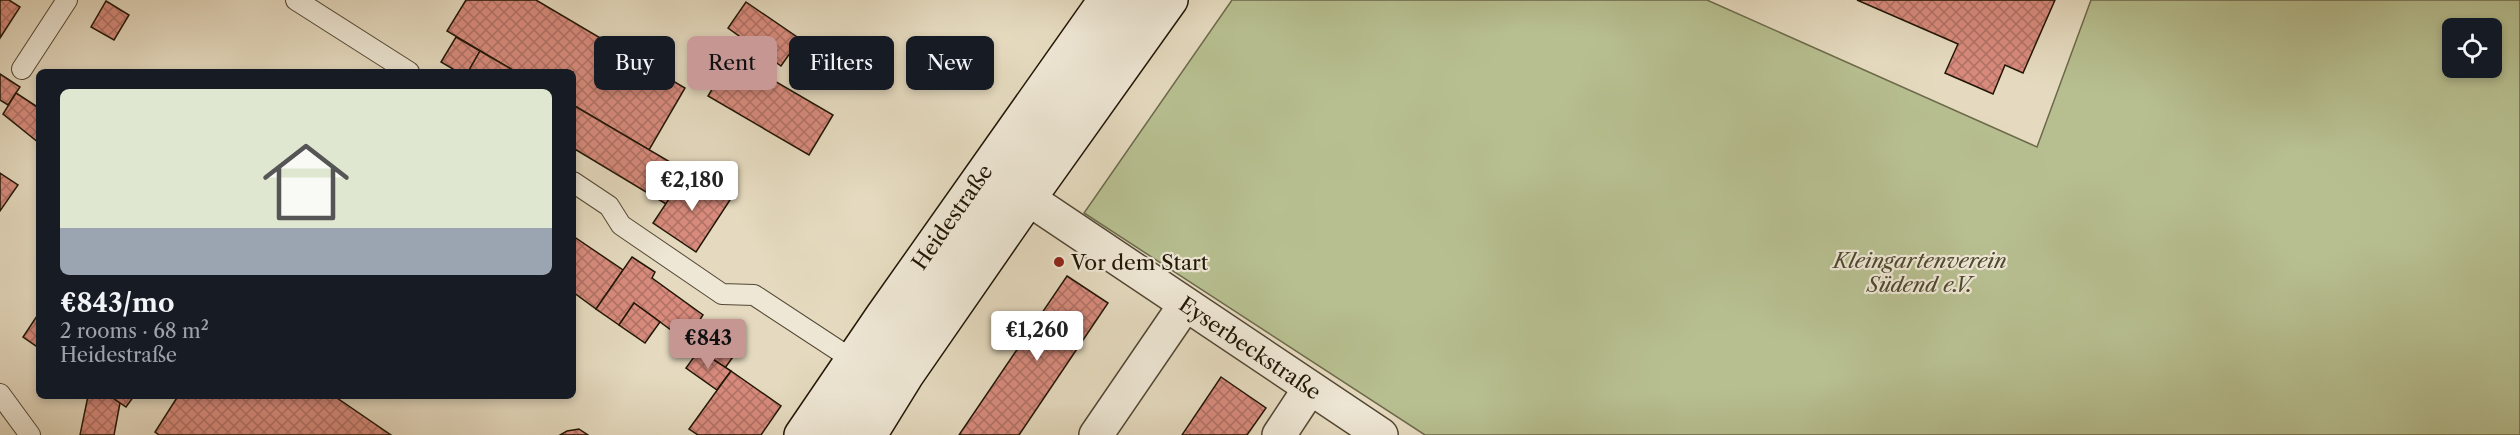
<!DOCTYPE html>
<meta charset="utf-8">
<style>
body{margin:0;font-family:"Libre Caslon Text",serif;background:#20242c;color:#f1f3f6;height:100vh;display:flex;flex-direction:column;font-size:22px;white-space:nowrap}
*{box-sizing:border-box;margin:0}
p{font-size:20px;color:#9ea1a6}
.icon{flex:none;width:33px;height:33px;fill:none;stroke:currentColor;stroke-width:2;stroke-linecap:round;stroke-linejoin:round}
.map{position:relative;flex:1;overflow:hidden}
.details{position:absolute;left:36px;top:69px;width:540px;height:330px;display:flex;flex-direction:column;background:#171b24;border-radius:9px;box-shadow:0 3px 9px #0003}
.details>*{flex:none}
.guide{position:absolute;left:594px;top:36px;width:570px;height:54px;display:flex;gap:12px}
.fabs{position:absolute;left:2442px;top:18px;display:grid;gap:12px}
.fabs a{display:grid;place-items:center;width:60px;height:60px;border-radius:9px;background:#171b24;box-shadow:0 3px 9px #0003;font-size:30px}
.price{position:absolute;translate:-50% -51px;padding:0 14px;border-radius:6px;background:#fff;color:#222;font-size:20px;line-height:39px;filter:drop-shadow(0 2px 3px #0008)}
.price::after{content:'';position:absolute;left:50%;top:36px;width:18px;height:14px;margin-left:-9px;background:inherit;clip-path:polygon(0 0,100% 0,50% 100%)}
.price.on{background:#c59692;color:#111}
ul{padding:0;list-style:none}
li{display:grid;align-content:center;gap:12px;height:318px;padding:0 24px}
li+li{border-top:2px solid #363941}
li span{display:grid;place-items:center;height:186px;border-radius:9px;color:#555}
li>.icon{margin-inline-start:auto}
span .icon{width:108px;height:108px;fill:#fffc;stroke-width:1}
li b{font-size:26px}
.chip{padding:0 21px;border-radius:9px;background:#171b24;box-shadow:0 3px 9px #0003;font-size:21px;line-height:54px}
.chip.on{background:#c59692;color:#111}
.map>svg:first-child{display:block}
.green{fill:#b7bf90;stroke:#6c6a4b;stroke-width:1.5;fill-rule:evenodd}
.building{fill:url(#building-cross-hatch);stroke:#211606;stroke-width:1.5}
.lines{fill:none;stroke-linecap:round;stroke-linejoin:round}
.service-casing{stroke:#524734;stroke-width:22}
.minor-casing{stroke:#524734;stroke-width:36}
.secondary-casing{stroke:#211606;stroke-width:36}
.service{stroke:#eee7d5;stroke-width:20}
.minor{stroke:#eee7d5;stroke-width:33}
.secondary{stroke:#eee7d5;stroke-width:33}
.poi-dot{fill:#8f2418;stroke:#eee7d5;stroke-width:2}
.labels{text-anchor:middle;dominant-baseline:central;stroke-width:4.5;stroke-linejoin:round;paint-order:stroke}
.street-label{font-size:21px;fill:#211606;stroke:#eee7d5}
.park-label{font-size:21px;font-style:italic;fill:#4e492f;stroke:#eee7d5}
.poi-label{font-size:21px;fill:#211606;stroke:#eee7d5;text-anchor:start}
</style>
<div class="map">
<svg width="2520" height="435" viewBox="0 0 2520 435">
<defs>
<pattern id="building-cross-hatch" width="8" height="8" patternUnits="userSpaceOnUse" patternTransform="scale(1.5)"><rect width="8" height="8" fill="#d88b7d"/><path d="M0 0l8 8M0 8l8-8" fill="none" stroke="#af7164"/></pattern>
</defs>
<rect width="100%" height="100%" fill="#e5dabf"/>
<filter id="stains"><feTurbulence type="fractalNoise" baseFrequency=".00333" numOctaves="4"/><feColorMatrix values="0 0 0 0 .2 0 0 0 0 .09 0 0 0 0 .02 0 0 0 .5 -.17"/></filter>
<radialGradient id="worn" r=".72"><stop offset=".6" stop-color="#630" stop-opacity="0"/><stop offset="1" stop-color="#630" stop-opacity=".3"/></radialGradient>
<path class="green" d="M1232 0H1707L2037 147 2091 0H2520V435H1425L1084 213ZM2492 28V68H2452V28Z"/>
<g class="building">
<polygon points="0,0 9,0 20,7 0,38"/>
<polygon points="466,0 536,0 685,88 649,150 573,105 573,72 516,72 447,31"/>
<polygon points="1857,0 2055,0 2023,73 2005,65 1993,94 1945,73 1958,44"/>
<polygon points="106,1 129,15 114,40 91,27"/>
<polygon points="746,2 800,39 781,66 728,28"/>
<polygon points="456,37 480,51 468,72 458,72 441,62"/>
<polygon points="719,42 735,51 720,75 705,66"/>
<polygon points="480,51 516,72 468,72"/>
<polygon points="732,56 833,115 809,155 708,96"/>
<polygon points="0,74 20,87 8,105 0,100"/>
<polygon points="16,93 39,108 39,143 3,114"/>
<polygon points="573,105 687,172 666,204 573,148"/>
<polygon points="687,172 730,200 696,252 653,223"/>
<polygon points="0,173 18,185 0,211"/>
<polygon points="573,236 623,270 596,309 573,292"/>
<polygon points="632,257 655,272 652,278 703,315 686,341 634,303 619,325 596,309"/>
<polygon points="1067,276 1108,303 1019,435 959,435"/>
<polygon points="634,303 660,322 645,343 619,325"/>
<polygon points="39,313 39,348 23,337"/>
<polygon points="698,322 738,350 725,368 686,341"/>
<polygon points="699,350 731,371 717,390 686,368"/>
<polygon points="731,371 781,406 761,435 698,435 689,429"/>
<polygon points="1221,377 1266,408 1247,435 1182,435"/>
<polygon points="88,396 110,396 120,403 114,435 80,435"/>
<polygon points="110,396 134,396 126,407"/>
<polygon points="178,396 334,396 391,435 159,435 155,432"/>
<polygon points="579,429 588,435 560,435 567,431"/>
</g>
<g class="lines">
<g class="service-casing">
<g id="service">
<polyline points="296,0 409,72"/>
<polyline points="22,69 67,0"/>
<polyline points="573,182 609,206 621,225 722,294 754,295 853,360"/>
<polyline points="0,394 30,435"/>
<polyline points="830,435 901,320 1127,0"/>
<polyline points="848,435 918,325 1147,0"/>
</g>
</g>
<g class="minor-casing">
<g id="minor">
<polyline points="1029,199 1381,435"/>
<polyline points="1096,435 1185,305"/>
<polyline points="1279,435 1310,388"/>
</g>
</g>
<g class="secondary-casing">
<g id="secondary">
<polyline points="801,435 882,316 1105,0"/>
<polyline points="870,435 907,375 1029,199 1171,0"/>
</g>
</g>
<use href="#service" class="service"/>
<use href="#minor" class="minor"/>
<use href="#secondary" class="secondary"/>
</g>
<circle class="poi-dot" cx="1059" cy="262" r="6"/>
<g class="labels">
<g class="street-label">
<text transform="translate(952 217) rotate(-55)">Heidestraße</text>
<text transform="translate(1250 348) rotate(34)">Eyserbeckstraße</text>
</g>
<g class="park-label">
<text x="1920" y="260">Kleingartenverein<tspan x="1920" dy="24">Südend e.V.</tspan></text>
</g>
<g class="poi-label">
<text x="1071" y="262">Vor dem Start</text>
</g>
</g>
<rect width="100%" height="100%" filter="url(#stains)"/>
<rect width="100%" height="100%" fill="url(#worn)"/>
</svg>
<div class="fabs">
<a><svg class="icon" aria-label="locate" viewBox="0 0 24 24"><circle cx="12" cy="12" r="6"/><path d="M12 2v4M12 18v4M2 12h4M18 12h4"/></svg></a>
</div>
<b class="price" style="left:692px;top:212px">€2,180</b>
<b class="price" style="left:1037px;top:362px">€1,260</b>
<b class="price on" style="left:708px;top:370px">€843</b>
<div class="guide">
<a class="chip">Buy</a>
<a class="chip on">Rent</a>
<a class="chip">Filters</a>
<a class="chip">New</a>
</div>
<section class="details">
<ul>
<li><span style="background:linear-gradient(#dfe7d0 75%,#9aa5b1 0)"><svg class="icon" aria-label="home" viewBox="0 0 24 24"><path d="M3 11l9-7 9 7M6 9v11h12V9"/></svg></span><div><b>€843/mo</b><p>2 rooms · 68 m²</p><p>Heidestraße</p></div></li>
</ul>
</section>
</div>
